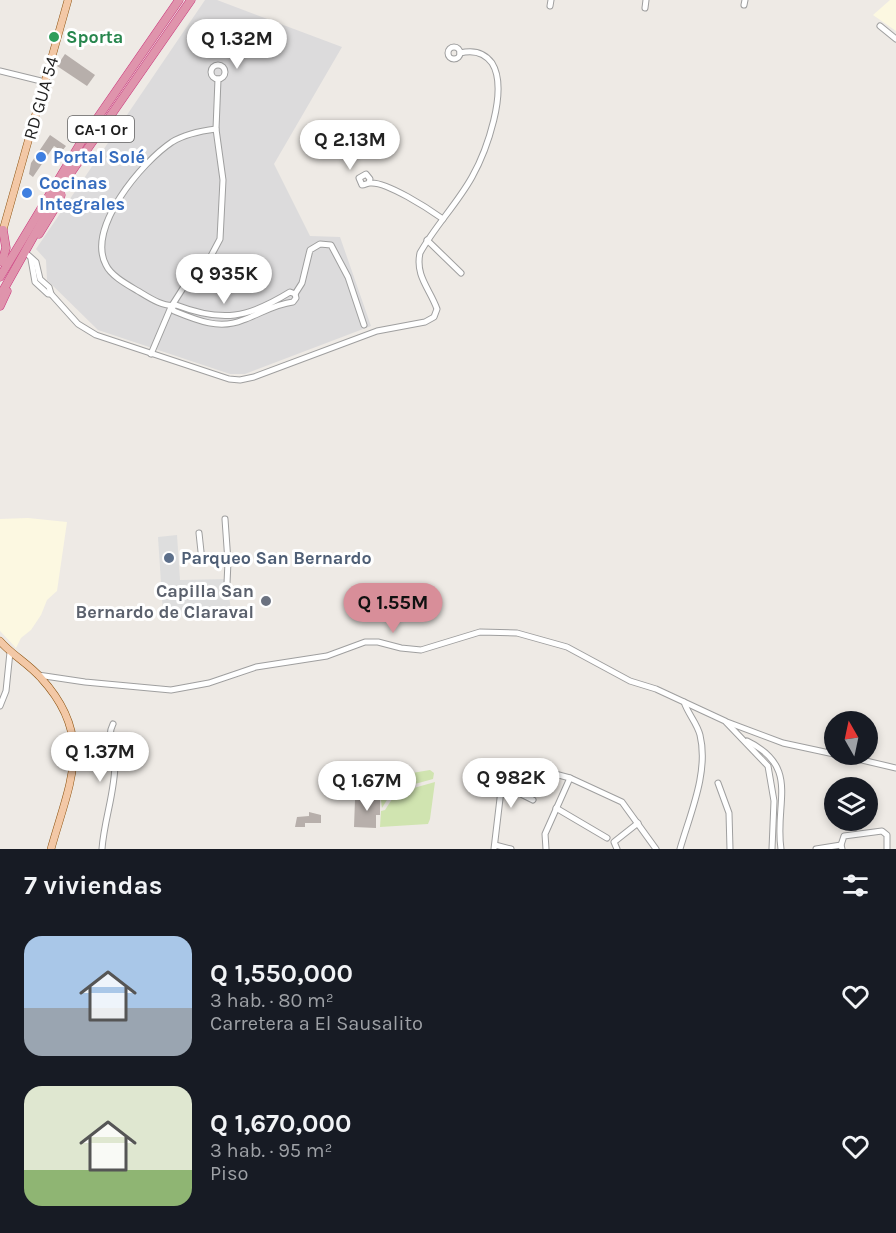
<!DOCTYPE html>
<html lang="es">
<meta charset="utf-8">
<style>
body{margin:0;font-family:Karla,sans-serif;background:#242831;color:#f1f3f6;height:100vh;display:flex;flex-direction:column;font-size:22px;white-space:nowrap}
*{box-sizing:border-box;margin:0}
p{font-size:20px;color:#9ea1a6}
.icon{flex:none;width:33px;height:33px;fill:none;stroke:currentColor;stroke-width:2;stroke-linecap:round;stroke-linejoin:round}
.map{position:relative;height:849px;overflow:hidden}
.sheet{display:flex;flex-direction:column;background:#171b24;flex:1}
.sheet>*{flex:none}
.needle{width:39px;rotate:351deg}
.controls{position:absolute;left:824px;top:711px;display:grid;gap:12px}
.controls a{display:grid;place-items:center;width:54px;height:54px;border-radius:50%;background:#171b24;box-shadow:0 3px 9px #0003;font-size:30px}
.price{position:absolute;translate:-50% -51px;padding:0 14px;border-radius:21px;background:#fff;color:#222;font-size:20px;line-height:39px;filter:drop-shadow(0 2px 3px #0008)}
.price::after{content:'';position:absolute;left:50%;top:36px;width:18px;height:14px;margin-left:-9px;background:inherit;clip-path:polygon(0 0,100% 0,50% 100%)}
.price.on{background:#d88e99;color:#111}
ul{padding:0;list-style:none}
li{display:flex;align-items:center;gap:18px;height:150px;padding:0 24px}
li span{display:grid;place-items:center;flex:none;width:168px;height:120px;border-radius:18px;color:#555}
li>.icon{margin-inline-start:auto}
span .icon{width:72px;height:72px;fill:#fffc;stroke-width:1}
li b{font-size:26px}
h2{display:flex;justify-content:space-between;align-items:center;height:72px;padding:0 24px;font-size:26px}
.map>svg:first-child{display:block}
.residential{fill:#dcdbdc}
.education{fill:#fcf8e1}
.grass{fill:#d0e4b0}
.parking{fill:#dedede}
.building{fill:#b7afab}
.lines{fill:none;stroke-linecap:round;stroke-linejoin:round}
.minor-casing{stroke:#9f9f9f;stroke-width:7}
.major-casing{stroke:#8b510e;stroke-width:8}
.highway-casing{stroke:#ca347b;stroke-width:9}
.minor{stroke:#fff;stroke-width:5}
.major{stroke:#f3c8a6;stroke-width:7}
.highway{stroke:#df94ac;stroke-width:8}
.leisure-dot{fill:#2e9e5b;stroke:#fff;stroke-width:2}
.shop-dot{fill:#3f7fe0;stroke:#fff;stroke-width:2}
.service-dot{fill:#5c6f8a;stroke:#fff;stroke-width:2}
.worship-dot{fill:#6b7280;stroke:#fff;stroke-width:2}
.labels{text-anchor:middle;dominant-baseline:central;stroke-width:6;stroke-linejoin:round;paint-order:stroke}
.shield{fill:#fff;stroke:#626262;stroke-width:1.5}
.shield-label{font-size:16px;font-weight:bold;fill:#1e1e1e}
.leisure-label{font-size:18px;font-weight:bold;fill:#27864d;stroke:#fff;text-anchor:start}
.street-label{font-size:18px;fill:#1e1e1e;stroke:#fff}
.shop-label{font-size:18px;font-weight:bold;fill:#366cbe;stroke:#fff;text-anchor:start}
.service-label{font-size:18px;font-weight:bold;fill:#4e5e75;stroke:#fff;text-anchor:start}
.worship-label{font-size:18px;font-weight:bold;fill:#5b616d;stroke:#fff;text-anchor:end}
</style>
<div class="map">
<svg width="896" height="849" viewBox="0 0 896 849">
<rect width="100%" height="100%" fill="#eeeae5"/>
<polygon class="residential" points="205,0 217,0 342,47 274,164 310,236 340,237 371,326 245,374 230,374 98,330 47,280 46,260 36,249"/>
<g class="education">
<polygon points="890,0 896,0 896,31 873,15"/>
<polygon points="28,518 67,522 57,591 47,600 41,615 31,630 21,638 16,648 0,631 0,519"/>
</g>
<g class="grass">
<polygon points="430,770 434,773 433,779 393,790 382,808 381,800 377,800 377,791 338,799 335,793 406,774"/>
<polygon points="435,782 430,819 428,824 380,827 381,811 385,810 396,793"/>
</g>
<polygon class="parking" points="177,535 180,580 227,579 231,611 163,613 158,537"/>
<g class="building">
<polygon points="65,54 95,75 87,86 57,66"/>
<polygon points="50,135 66,146 62,151 54,146 33,177 29,174 31,163"/>
<polygon points="370,791 377,791 377,800 380,800 380,815 376,815 376,828 354,827 355,800 370,800"/>
<polygon points="309,812 321,815 321,823 305,823 305,827 295,827 297,817 309,816"/>
</g>
<g class="lines">
<g class="minor-casing">
<g id="minor">
<polyline points="744,5 745,0"/>
<polyline points="550,6 551,0"/>
<polyline points="645,8 646,0"/>
<polyline points="880,26 896,39"/>
<circle cx="454" cy="53" r="6"/>
<circle cx="218" cy="72" r="7"/>
<polyline points="0,71 45,82"/>
<path d="M369 183 370 179 366 174 359 178 362 185C365 185 367 183 370 183 386 181 429 209 443 219"/>
<polyline points="427,240 461,273"/>
<path d="M27 254 36 262 40 279 49 287 51 294 78 324 96 335 229 379 240 380 254 377 377 331 425 322 434 317 437 309C430 289 415 276 420 253 435 226 457 204 472 177 486 152 509 90 492 63 484 52 472 50 460 53"/>
<polyline points="31,259 35,282 48,294 51,294"/>
<polyline points="295,294 302,283 310,250 320,244 331,245 348,277 364,325"/>
<path d="M171 307 174 311C196 320 219 330 243 320 260 314 275 304 293 302L296 298 295 294 290 292C248 318 223 323 176 305 164 308 148 297 138 291 128 285 111 276 106 265 86 228 142 162 172 142 185 134 200 131 216 129"/>
<polyline points="151,354 171,307 185,285 211,256 220,239 223,180 216,129 218,79"/>
<polyline points="225,519 228,562 227,583"/>
<polyline points="199,533 202,561 227,559 228,562"/>
<polyline points="38,675 85,682 171,690 209,683 256,667 327,656 365,642 378,642 401,648 421,650 480,632 517,633 567,647 630,681 656,689 725,721 768,766 774,801 772,849"/>
<polyline points="0,706 6,691 10,652"/>
<polyline points="727,722 783,743 834,754"/>
<path d="M747 741C801 767 774 803 781 849"/>
<polyline points="836,754 896,768"/>
<polyline points="488,764 529,767 570,778"/>
<polyline points="718,783 729,813 730,849"/>
<polyline points="501,790 519,793 533,800"/>
<polyline points="556,808 607,838"/>
<polyline points="495,845 511,849"/>
<path d="M102 849C104 820 116 789 115 760 114 746 106 738 113 724"/>
<polyline points="494,849 504,765"/>
<polyline points="546,849 545,834 570,778 622,802 656,849"/>
<polyline points="617,849 614,842 638,823"/>
<path d="M680 849C690 814 709 772 700 735 697 723 688 714 684 702"/>
<polyline points="816,849 841,845"/>
<polyline points="842,849 841,845 844,836 882,831 887,835 887,849"/>
</g>
</g>
<g class="major-casing">
<g id="major">
<polyline points="3,230 68,0"/>
<path d="M0 641C12 655 29 664 41 678 95 737 70 781 51 849"/>
</g>
</g>
<g class="highway-casing">
<g id="highway">
<polyline points="39,234 58,203 61,195"/>
<polyline points="2,262 6,248 3,230"/>
<polyline points="0,277 83,139 179,0"/>
<polyline points="0,296 63,184 191,0"/>
<polyline points="0,306 7,291"/>
</g>
</g>
<use href="#minor" class="minor"/>
<use href="#major" class="major"/>
<use href="#highway" class="highway"/>
</g>
<circle class="leisure-dot" cx="54" cy="37" r="6"/>
<g class="shop-dot">
<circle cx="41" cy="157" r="6"/>
<circle cx="27" cy="193" r="6"/>
</g>
<circle class="service-dot" cx="169" cy="558" r="6"/>
<circle class="worship-dot" cx="266" cy="601" r="6"/>
<g class="labels">
<rect class="shield" x="68" y="116" width="66" height="26" rx="4.5"/>
<g class="shield-label">
<text x="101" y="129">CA-1 Or</text>
</g>
<g class="leisure-label">
<text x="66" y="37">Sporta</text>
</g>
<g class="street-label">
<text transform="translate(41 98) rotate(-74)">RD GUA 54</text>
</g>
<g class="shop-label">
<text x="53" y="157">Portal Solé</text>
<text x="39" y="183">Cocinas<tspan x="39" dy="21">Integrales</tspan></text>
</g>
<g class="service-label">
<text x="181" y="558">Parqueo San Bernardo</text>
</g>
<g class="worship-label">
<text x="254" y="591">Capilla San<tspan x="254" dy="21">Bernardo de Claraval</tspan></text>
</g>
</g>
</svg>
<div class="controls">
<a><svg class="needle" viewBox="-14 -14 28 28"><path d="M0-13l5 13h-10z" fill="#e53935"/><path d="M0 13l5-13h-10z" fill="#9ea1a6"/></svg></a>
<a><svg class="icon" aria-label="layers" viewBox="0 0 24 24"><path d="M12 4l9 5-9 5-9-5zM3 14l9 5 9-5"/></svg></a>
</div>
<b class="price" style="left:237px;top:70px">Q 1.32M</b>
<b class="price" style="left:350px;top:171px">Q 2.13M</b>
<b class="price" style="left:224px;top:305px">Q 935K</b>
<b class="price on" style="left:393px;top:634px">Q 1.55M</b>
<b class="price" style="left:100px;top:783px">Q 1.37M</b>
<b class="price" style="left:511px;top:809px">Q 982K</b>
<b class="price" style="left:367px;top:812px">Q 1.67M</b>
</div>
<section class="sheet">
<h2>7 viviendas<svg class="icon" aria-label="filters" viewBox="0 0 24 24"><path d="M4 7h16M4 17h16"/><circle cx="9" cy="7" r="2"/><circle cx="15" cy="17" r="2"/></svg></h2>
<ul>
<li><span style="background:linear-gradient(#a9c7e8 60%,#9aa5b1 0)"><svg class="icon" aria-label="home" viewBox="0 0 24 24"><path d="M3 11l9-7 9 7M6 9v11h12V9"/></svg></span><div><b>Q 1,550,000</b><p>3 hab. · 80 m²</p><p>Carretera a El Sausalito</p></div><svg class="icon" aria-label="heart" viewBox="0 0 24 24"><path d="M12 20l-8-8c-3-5 5-10 8-4 3-6 11-1 8 4z"/></svg></li>
<li><span style="background:linear-gradient(#dfe7d0 70%,#8fb573 0)"><svg class="icon" aria-label="home" viewBox="0 0 24 24"><path d="M3 11l9-7 9 7M6 9v11h12V9"/></svg></span><div><b>Q 1,670,000</b><p>3 hab. · 95 m²</p><p>Piso</p></div><svg class="icon" aria-label="heart" viewBox="0 0 24 24"><path d="M12 20l-8-8c-3-5 5-10 8-4 3-6 11-1 8 4z"/></svg></li>
</ul>
</section>
